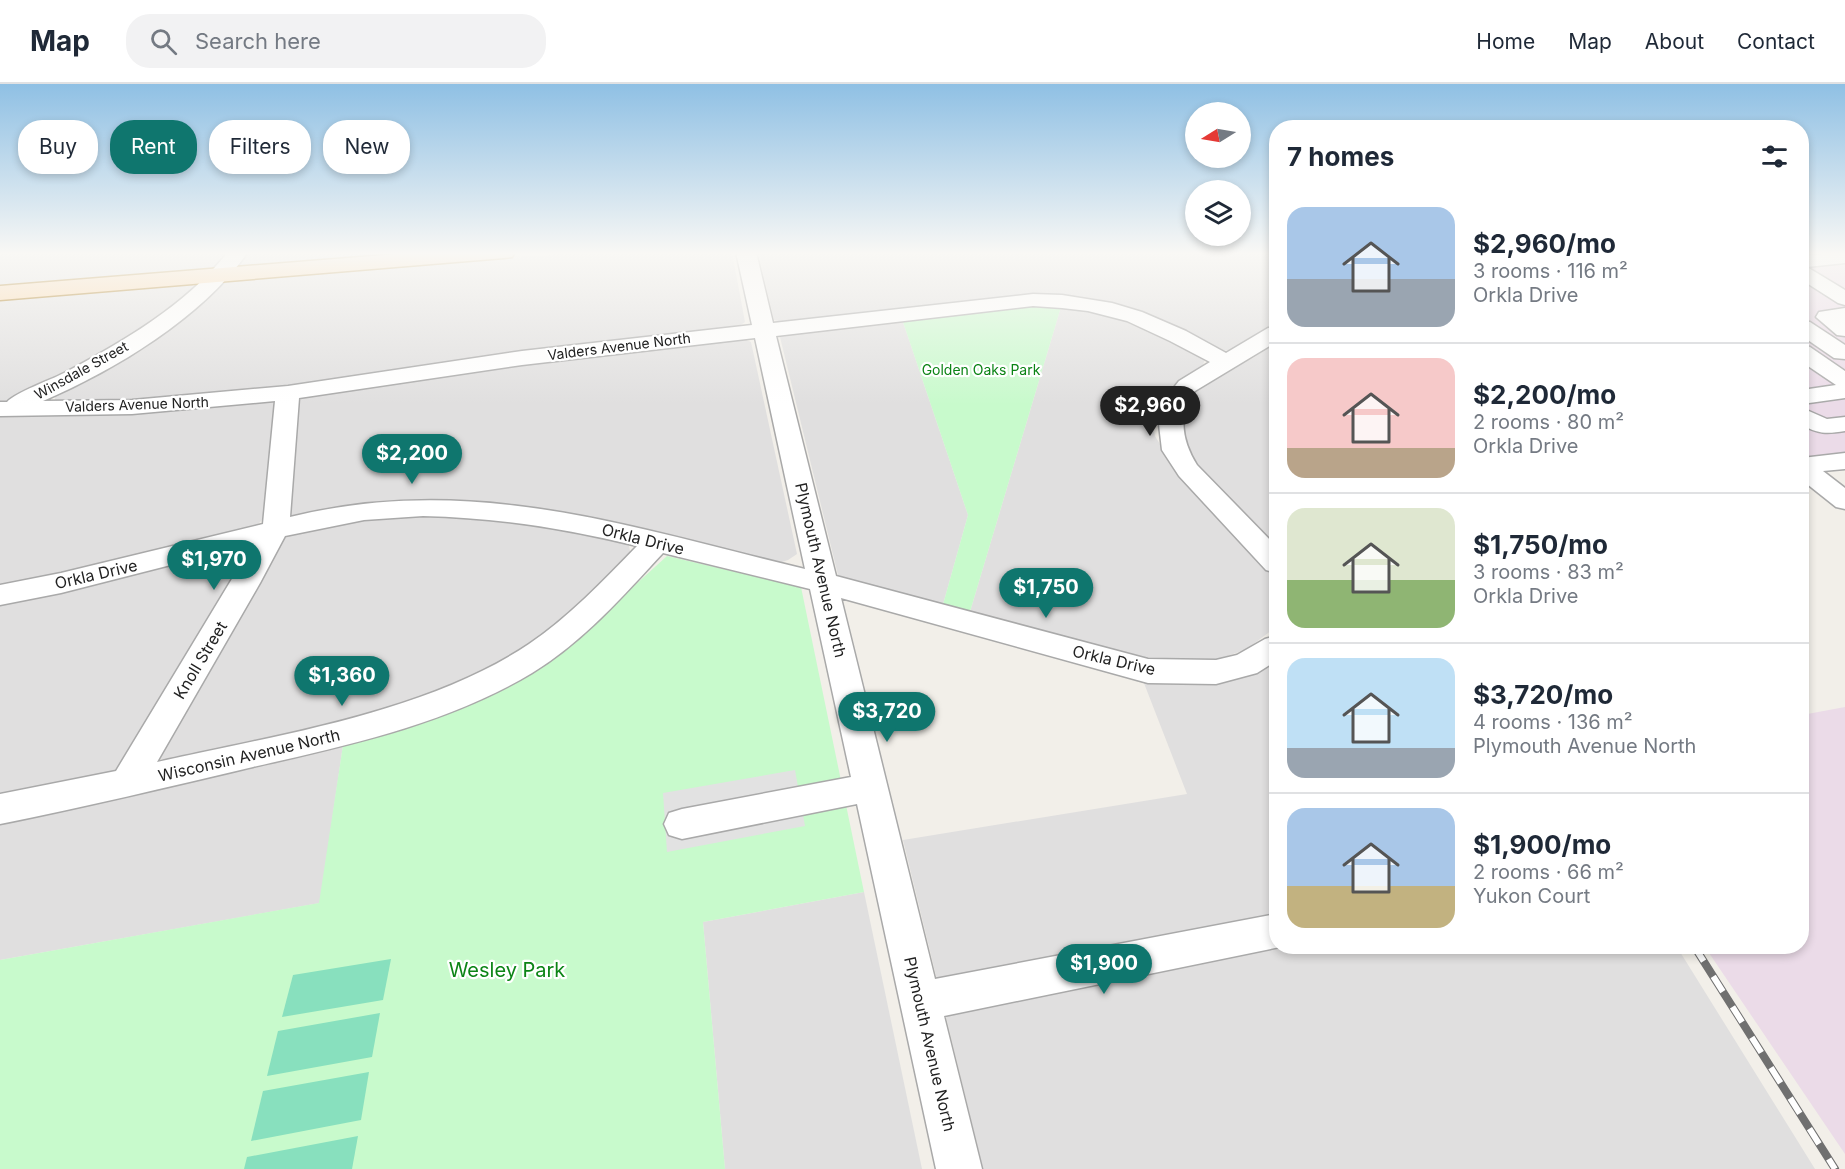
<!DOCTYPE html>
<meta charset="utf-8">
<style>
body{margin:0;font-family:Inter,sans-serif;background:#f2f2f3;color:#1f2937;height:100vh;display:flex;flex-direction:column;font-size:22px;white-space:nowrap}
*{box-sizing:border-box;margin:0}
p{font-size:20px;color:#747a83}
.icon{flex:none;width:33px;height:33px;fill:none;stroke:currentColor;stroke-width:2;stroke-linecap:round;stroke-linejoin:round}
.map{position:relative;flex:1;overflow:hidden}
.drawer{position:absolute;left:1269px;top:36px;width:540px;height:834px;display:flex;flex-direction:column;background:#fff;border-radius:24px;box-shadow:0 3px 9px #0003}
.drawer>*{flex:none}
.banner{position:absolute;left:18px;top:36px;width:570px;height:54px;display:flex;gap:12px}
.needle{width:39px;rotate:259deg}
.fabs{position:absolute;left:1185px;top:18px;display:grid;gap:12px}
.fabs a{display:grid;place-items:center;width:66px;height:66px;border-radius:50%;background:#fff;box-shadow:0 3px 9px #0003;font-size:30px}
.price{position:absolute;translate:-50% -51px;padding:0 14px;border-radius:21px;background:#0f766e;color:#fff;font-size:20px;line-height:39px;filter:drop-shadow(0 2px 3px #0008)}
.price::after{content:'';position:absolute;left:50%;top:36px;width:18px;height:14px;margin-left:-9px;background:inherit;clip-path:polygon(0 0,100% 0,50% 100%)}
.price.current{background:#222;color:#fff}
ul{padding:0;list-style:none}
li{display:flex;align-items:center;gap:18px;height:150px;padding:0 18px}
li+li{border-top:2px solid #e0e1e3}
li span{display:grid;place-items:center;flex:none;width:168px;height:120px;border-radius:18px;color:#555}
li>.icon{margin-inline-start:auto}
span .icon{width:72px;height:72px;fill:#fffc;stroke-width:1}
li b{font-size:26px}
h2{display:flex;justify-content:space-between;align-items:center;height:72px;padding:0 18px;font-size:26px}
.chip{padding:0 21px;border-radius:24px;background:#fff;box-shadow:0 3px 9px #0003;font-size:21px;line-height:54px}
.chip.current{background:#0f766e;color:#fff}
header{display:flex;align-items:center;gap:36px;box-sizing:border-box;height:84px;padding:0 30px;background:#fff;border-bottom:2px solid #e0e1e3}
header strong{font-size:28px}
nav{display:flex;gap:33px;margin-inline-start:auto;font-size:21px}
.search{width:420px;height:54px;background:#f2f2f3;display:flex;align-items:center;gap:15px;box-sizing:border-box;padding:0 21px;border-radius:24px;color:#747a83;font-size:22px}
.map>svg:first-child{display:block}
.residential{fill:#e0dfdf}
.industrial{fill:#ebdbe8}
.park{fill:#c8facc}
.pitch{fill:#88e0be}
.parking{fill:#e2e2e2}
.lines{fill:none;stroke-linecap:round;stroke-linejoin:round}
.minor-casing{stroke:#a9a9a9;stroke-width:3}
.major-casing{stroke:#a06b00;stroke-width:3}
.minor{fill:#fff;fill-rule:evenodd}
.major{fill:#fcd6a4;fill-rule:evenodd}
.rail-casing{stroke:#707070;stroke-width:8}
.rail{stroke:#fff;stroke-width:6;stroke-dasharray:18;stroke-linecap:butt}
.labels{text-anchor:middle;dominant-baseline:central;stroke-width:4.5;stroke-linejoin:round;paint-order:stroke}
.far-street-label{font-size:14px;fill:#222;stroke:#fff}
.far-park-label{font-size:14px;fill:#0c8416;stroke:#fff}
.street-label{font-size:16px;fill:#222;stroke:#fff}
.near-park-label{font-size:20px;fill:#0c8416;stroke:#fff}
</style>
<header>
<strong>Map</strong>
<div class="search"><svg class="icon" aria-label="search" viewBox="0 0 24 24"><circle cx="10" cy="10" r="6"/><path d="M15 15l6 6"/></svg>Search here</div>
<nav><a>Home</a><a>Map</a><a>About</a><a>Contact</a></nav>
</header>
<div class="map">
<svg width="1845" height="1085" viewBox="0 0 1845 1085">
<rect width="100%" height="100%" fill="#f2efe9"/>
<g class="residential">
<polygon points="0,168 230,168 218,183 211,185 0,202"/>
<polygon points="247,168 435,168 240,183"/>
<polygon points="583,168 732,168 745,238 736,244 447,278 310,300 144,318 64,319 55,316 55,311 217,201 225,198"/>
<polygon points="758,168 1276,168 1276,238 1261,251 1232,266 1221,267 1101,219 787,239 774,236"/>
<polygon points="187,200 193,201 192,205 183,216 155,237 113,264 18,316 0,319 0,215"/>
<polygon points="1061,223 1086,226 1131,237 1169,253 1205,275 1202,284 1172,302 1154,325 1152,337 1155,352 1174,383 1268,484 1276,501 1276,534 1272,546 1247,565 1202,581 1146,581 969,531"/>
<polygon points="902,235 968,431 942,524 840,495 838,491 780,253"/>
<polygon points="742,254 751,258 797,470 788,476 782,478 547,426 494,419 431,417 302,432 292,431 287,428 299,316 308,312 477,285"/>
<polygon points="1276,259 1276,467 1192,377 1179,343 1195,303 1215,291 1253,274"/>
<polygon points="262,317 272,318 276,322 268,430 258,440 244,446 0,506 0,332 12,330 149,329"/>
<polygon points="406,431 521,437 624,459 629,462 631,472 600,507 501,582 375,633 169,679 156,672 286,449 353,436"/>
<polygon points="240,463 248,466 249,475 125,680 112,688 0,714 0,518"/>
<polygon points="1276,576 1276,862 1677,863 1815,1085 983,1085 903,756 1187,710 1142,594 1181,600 1211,599 1269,582"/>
<polygon points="343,661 320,819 0,876 0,735"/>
<polygon points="864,808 922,1085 725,1085 703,838"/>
</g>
<g class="industrial">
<polygon points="1802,168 1845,168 1845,210 1802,184"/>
<polygon points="1802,195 1845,222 1845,370 1816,374 1802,370"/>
<polygon points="1845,623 1845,1070 1705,863 1802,862 1802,631"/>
</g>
<g class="park">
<polygon points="1038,222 1061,223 969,531 942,524 968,431 902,235"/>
<polygon points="667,472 801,503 864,808 703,838 725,1085 0,1085 0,876 319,819 343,661 437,633 612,522"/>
</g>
<g class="pitch">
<polygon points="391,875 383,916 282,933 293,891"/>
<polygon points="380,929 372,973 267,992 278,947"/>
<polygon points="369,988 361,1036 251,1057 263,1007"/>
<polygon points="358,1052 352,1085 244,1085 247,1073"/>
</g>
<polygon class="parking" points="795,686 805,742 667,768 663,709"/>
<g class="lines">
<g class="minor-casing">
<g id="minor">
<path d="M228 168H248C203 233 115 286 43 317L132 316 288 302 522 267 752 241 736 168H756L773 239 1033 210 1062 211 1112 219 1142 228 1186 247 1226 269 1268 244 1276 243V258L1195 307C1177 330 1182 357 1197 381L1276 462V489L1266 486 1179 392 1162 366 1158 332 1164 316 1179 297 1210 278 1170 257 1127 237 1088 227 1062 224 1033 222 776 252 836 492 1148 575 1216 576 1237 571 1265 555 1276 552V577L1257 589 1216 600 1148 599 841 514 935 895 1276 830V862H1285L944 932 982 1085H936L857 720 682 755 669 751 664 740 669 729 682 725 851 693 810 505 663 469C623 512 583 558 532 589 447 640 348 661 253 683 168 703 85 723 0 740V710L116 687 253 460 61 509 0 521V501L61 489 263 440 275 317 132 330 0 332V318H7C16 308 51 296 64 289 123 258 186 221 228 168ZM755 254 805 485C630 443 472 388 290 433L299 314 522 281ZM423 432C499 434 563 444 637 462 603 497 569 533 529 560 426 629 277 651 157 678L260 499 285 452 364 436Z"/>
<polygon points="1845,168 1845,179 1807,183 1845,206 1845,221 1838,219 1802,196 1802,172"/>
<polygon points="1845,224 1845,252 1837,251 1816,233 1819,228"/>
<polygon points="1802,237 1810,238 1845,261 1845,275 1834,274 1802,252"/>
<polygon points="1802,261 1810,263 1845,287 1845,314 1802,320 1802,306 1836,301 1802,278"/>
<path d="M1802 324 1827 335 1845 333V347C1827 350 1818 350 1802 341Z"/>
<polygon points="1845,369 1845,385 1823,387 1845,404 1845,425 1836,423 1802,396 1802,374"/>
</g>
</g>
<g class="major-casing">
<polygon id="major" points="422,168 515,168 512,173 504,174 0,216 0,202"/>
</g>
<use href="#minor" class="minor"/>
<use href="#major" class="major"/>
<g class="rail-casing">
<polyline id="rail" points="1694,862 1835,1085"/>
</g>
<use href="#rail" class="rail"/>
</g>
<linearGradient id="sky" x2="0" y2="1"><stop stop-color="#8fc0e4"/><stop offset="0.53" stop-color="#f9f8f5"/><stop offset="1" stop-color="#f9f8f5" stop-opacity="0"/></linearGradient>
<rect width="1845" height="320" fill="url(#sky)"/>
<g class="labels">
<g class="far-street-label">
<text transform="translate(619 262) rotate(-7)">Valders Avenue North</text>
<text transform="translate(81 286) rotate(-29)">Winsdale Street</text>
<text transform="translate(137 320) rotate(-2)">Valders Avenue North</text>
</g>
<g class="far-park-label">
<text x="981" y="285">Golden Oaks Park</text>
</g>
<g class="street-label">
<text transform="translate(643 455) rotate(14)">Orkla Drive</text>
<text transform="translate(821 486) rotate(77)">Plymouth Avenue North</text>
<text transform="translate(96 490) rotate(-13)">Orkla Drive</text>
<text transform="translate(200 576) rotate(-59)">Knoll Street</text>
<text transform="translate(1114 576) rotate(13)">Orkla Drive</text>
<text transform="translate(249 671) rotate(-13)">Wisconsin Avenue North</text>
<text transform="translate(930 960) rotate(77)">Plymouth Avenue North</text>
</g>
<g class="near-park-label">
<text x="507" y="886">Wesley Park</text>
</g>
</g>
</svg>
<div class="fabs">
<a><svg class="needle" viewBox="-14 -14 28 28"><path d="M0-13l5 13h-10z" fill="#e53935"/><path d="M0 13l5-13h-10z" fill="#747a83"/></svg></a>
<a><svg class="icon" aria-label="layers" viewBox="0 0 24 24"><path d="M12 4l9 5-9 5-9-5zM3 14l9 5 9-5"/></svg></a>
</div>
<b class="price current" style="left:1150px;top:353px">$2,960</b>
<b class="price" style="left:412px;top:401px">$2,200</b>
<b class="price" style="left:214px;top:507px">$1,970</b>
<b class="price" style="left:1046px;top:535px">$1,750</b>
<b class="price" style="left:342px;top:623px">$1,360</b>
<b class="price" style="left:887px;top:659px">$3,720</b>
<b class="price" style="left:1104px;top:911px">$1,900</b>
<div class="banner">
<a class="chip">Buy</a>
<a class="chip current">Rent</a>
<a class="chip">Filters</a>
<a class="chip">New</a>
</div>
<section class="drawer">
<h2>7 homes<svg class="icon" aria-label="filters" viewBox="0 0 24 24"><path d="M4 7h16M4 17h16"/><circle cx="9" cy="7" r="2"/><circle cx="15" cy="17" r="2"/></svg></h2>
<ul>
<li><span style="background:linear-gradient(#a9c7e8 60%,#9aa5b1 0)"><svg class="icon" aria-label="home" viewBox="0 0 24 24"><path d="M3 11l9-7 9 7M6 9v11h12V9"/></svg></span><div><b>$2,960/mo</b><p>3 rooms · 116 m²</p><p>Orkla Drive</p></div></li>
<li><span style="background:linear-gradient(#f6c9c9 75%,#b9a48a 0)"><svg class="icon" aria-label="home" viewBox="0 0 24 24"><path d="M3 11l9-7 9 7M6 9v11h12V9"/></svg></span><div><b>$2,200/mo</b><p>2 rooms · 80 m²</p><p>Orkla Drive</p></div></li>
<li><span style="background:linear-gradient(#dfe7d0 60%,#8fb573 0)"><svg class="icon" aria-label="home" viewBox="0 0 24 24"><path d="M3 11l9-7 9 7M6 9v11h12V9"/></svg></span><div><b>$1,750/mo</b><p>3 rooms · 83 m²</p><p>Orkla Drive</p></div></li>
<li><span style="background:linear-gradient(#bfe0f5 75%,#9aa5b1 0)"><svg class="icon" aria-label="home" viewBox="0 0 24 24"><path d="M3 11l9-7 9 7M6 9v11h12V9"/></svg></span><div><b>$3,720/mo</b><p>4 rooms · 136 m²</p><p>Plymouth Avenue North</p></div></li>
<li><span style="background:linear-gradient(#a9c7e8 65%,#c2b280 0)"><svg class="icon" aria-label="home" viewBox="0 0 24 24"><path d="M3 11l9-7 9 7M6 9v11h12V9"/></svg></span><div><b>$1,900/mo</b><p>2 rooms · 66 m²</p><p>Yukon Court</p></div></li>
</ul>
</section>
</div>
